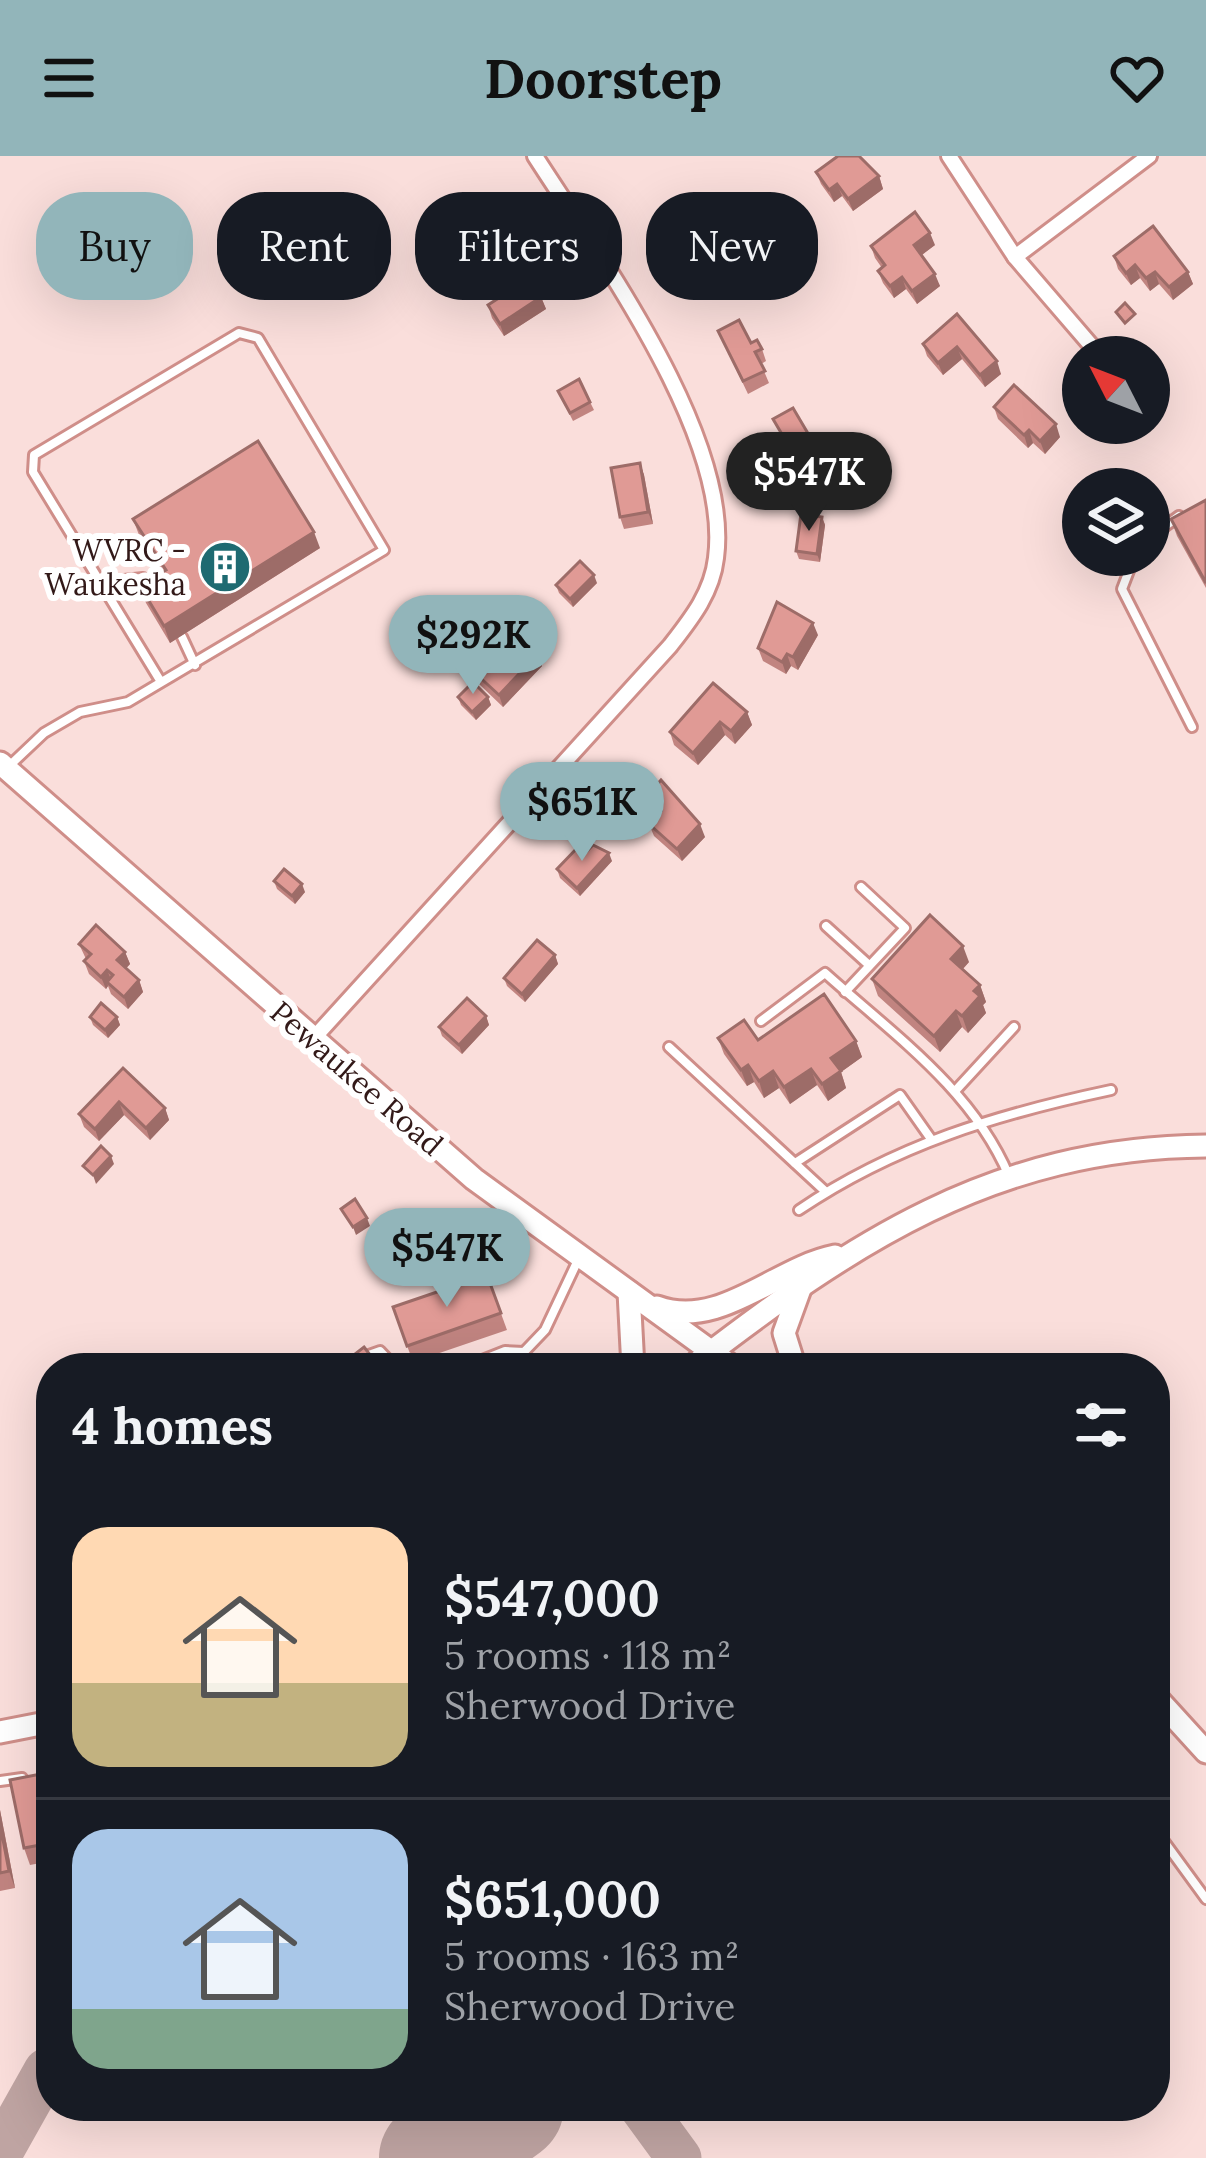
<!DOCTYPE html>
<meta charset="utf-8">
<style>
body{margin:0;font-family:Lora,serif;background:#20242c;color:#f1f3f6;height:100vh;display:flex;flex-direction:column;font-size:45px;white-space:nowrap}
*{box-sizing:border-box;margin:0}
p{font-size:39px;color:#9ea1a6}
.icon{flex:none;width:66px;height:66px;fill:none;stroke:currentColor;stroke-width:2;stroke-linecap:round;stroke-linejoin:round}
.map{position:relative;flex:1;overflow:hidden}
.side{position:absolute;left:36px;top:1197px;width:1134px;height:768px;display:flex;flex-direction:column;background:#171b24;border-radius:48px;box-shadow:0 12px 48px #0002}
.side>*{flex:none}
.top-card{position:absolute;left:36px;top:36px;width:1134px;height:108px;display:flex;gap:24px}
.needle{width:78px;rotate:312deg}
.controls{position:absolute;left:1062px;top:180px;display:grid;gap:24px}
.controls a{display:grid;place-items:center;width:108px;height:108px;border-radius:50%;background:#171b24;box-shadow:0 12px 48px #0002;font-size:60px}
.price{position:absolute;translate:-50% -102px;padding:0 27px;border-radius:42px;background:#92b5ba;color:#111;font-size:39px;line-height:78px;filter:drop-shadow(0 3px 6px #0008)}
.price::after{content:'';position:absolute;left:50%;top:72px;width:36px;height:27px;margin-left:-18px;background:inherit;clip-path:polygon(0 0,100% 0,50% 100%)}
.price.on{background:#222;color:#fff}
ul{padding:0;list-style:none}
li{display:flex;align-items:center;gap:36px;height:300px;padding:0 36px}
li+li{border-top:3px solid #363941}
li span{display:grid;place-items:center;flex:none;width:336px;height:240px;border-radius:36px;color:#555}
li>.icon{margin-inline-start:auto}
span .icon{width:144px;height:144px;fill:#fffc;stroke-width:1}
li b{font-size:51px}
h2{display:flex;justify-content:space-between;align-items:center;height:144px;padding:0 36px;font-size:51px}
.pill{padding:0 42px;border-radius:48px;background:#171b24;box-shadow:0 12px 48px #0002;font-size:42px;line-height:108px}
.pill.on{background:#92b5ba;color:#111}
header{display:flex;justify-content:space-between;align-items:center;height:156px;padding:0 36px;background:#92b5ba;color:#111;font-size:54px;font-weight:700}
.map>svg:first-child{display:block}
.lines{fill:none;stroke-linecap:round;stroke-linejoin:round}
.taxiway{stroke:#bfa4a2;stroke-width:45}
.runway{stroke:#bfa4a2;stroke-width:114}
.service-casing{stroke:#cf8e89;stroke-width:14}
.minor-casing{stroke:#cf8e89;stroke-width:20}
.secondary-casing{stroke:#cf8e89;stroke-width:27}
.service{stroke:#fff;stroke-width:8}
.minor{stroke:#fff;stroke-width:14}
.secondary{stroke:#fff;stroke-width:21}
.wall{fill:#c18480}
.shaded-wall{fill:#9d6c68}
.building{fill:#e09a95;stroke:#9d6c68;stroke-width:3}
.labels{text-anchor:middle;dominant-baseline:central;stroke-width:12;stroke-linejoin:round;paint-order:stroke}
.poi-label{font-size:30px;fill:#321918;stroke:#fff;text-anchor:end}
.street-label{font-size:30px;fill:#321918;stroke:#fff}
</style>
<header><svg class="icon" aria-label="menu" viewBox="0 0 24 24"><path d="M4 6h16M4 12h16M4 18h16"/></svg>Doorstep<svg class="icon" aria-label="heart" viewBox="0 0 24 24"><path d="M12 20l-8-8c-3-5 5-10 8-4 3-6 11-1 8 4z"/></svg></header>
<div class="map">
<svg width="1206" height="2002" viewBox="0 0 1206 2002">
<rect width="100%" height="100%" fill="#fadedb"/>
<g class="lines">
<g class="taxiway">
<polyline points="641,1950 679,2002"/>
<polyline points="0,1997 46,1915"/>
</g>
<polyline class="runway" points="436,2002 507,1950"/>
<g class="service-casing">
<g id="service">
<polyline points="1149,382 1179,360"/>
<polyline points="1135,399 1122,433 1192,571"/>
<polyline points="109,440 124,424 143,422 151,430"/>
<polyline points="182,481 195,509"/>
<polyline points="7,612 44,577 80,556 128,546 384,394 258,182 239,177 34,299 33,316 161,526"/>
<polyline points="826,770 869,809"/>
<polyline points="845,836 905,772 861,731"/>
<path d="M761 865 825 817C894 879 972 933 1009 1020"/>
<polyline points="669,891 826,1036"/>
<polyline points="956,934 1014,871"/>
<polyline points="795,1007 900,939 931,983"/>
<path d="M799 1054C895 989 998 958 1111 934"/>
<polyline points="363,1201 380,1195 396,1212"/>
<polyline points="462,1212 505,1195 524,1196 545,1174 578,1104"/>
<polyline points="0,1625 22,1622"/>
<polyline points="1155,1673 1206,1743"/>
</g>
</g>
<g class="minor-casing">
<g id="minor">
<polyline points="949,0 1015,101 1101,201"/>
<polyline points="1015,101 1149,0"/>
<path d="M312 884 670 490C691 463 712 437 716 402 732 281 599 100 535 0"/>
</g>
</g>
<g class="secondary-casing">
<g id="secondary">
<polyline points="0,607 474,1023 734,1212"/>
<polyline points="629,1136 633,1212"/>
<path d="M657 1151C720 1174 775 1112 835 1100"/>
<path d="M690 1212C852 1087 993 992 1206 990"/>
<polyline points="795,1212 784,1177 800,1133"/>
<polyline points="1155,1540 1206,1596"/>
<polyline points="0,1576 51,1566"/>
</g>
</g>
<use href="#service" class="service"/>
<use href="#minor" class="minor"/>
<use href="#secondary" class="secondary"/>
</g>
<g class="wall">
<polygon points="816,16 879,20 883,33 853,55 842,40 834,46 821,28"/>
<polygon points="674,73 723,76 728,88 709,97 715,112 696,122"/>
<polygon points="935,89 921,99 940,130 917,148 906,133 894,142 883,127 878,115 882,112 875,102 871,90"/>
<polygon points="1114,100 1188,116 1193,128 1173,144 1159,128 1150,135 1140,122 1131,129 1118,113"/>
<polygon points="497,124 541,141 546,153 504,180 492,162 488,149 503,140"/>
<polygon points="957,158 1001,218 985,231 962,203 943,219 927,200 923,188"/>
<polygon points="718,175 762,193 766,205 761,208 769,227 748,238"/>
<polygon points="558,235 590,246 594,254 573,265"/>
<polygon points="994,251 1060,281 1045,298 1033,287 1028,292 998,263"/>
<polygon points="773,263 813,286 816,294 796,306"/>
<polygon points="640,307 644,319 653,368 624,373 620,361"/>
<polygon points="1206,344 1206,432 1177,380 1171,363"/>
<polygon points="822,361 825,369 820,406 799,403 796,395"/>
<polygon points="133,363 320,392 170,487 146,447 140,430 162,416 139,379"/>
<polygon points="597,427 573,451 559,437 556,429"/>
<polygon points="818,479 798,514 791,510 786,518 763,505 758,492"/>
<polygon points="480,501 542,510 503,551 479,528 474,516 482,508"/>
<polygon points="458,541 488,541 491,549 476,564 461,549"/>
<polygon points="747,556 752,569 735,588 725,579 698,609 674,589 670,576"/>
<polygon points="646,641 705,681 682,705 654,680 649,668 657,659 650,653"/>
<polygon points="587,695 612,705 580,740 560,722 557,713"/>
<polygon points="274,725 305,736 295,748 277,733"/>
<polygon points="79,788 125,796 130,808 126,812 139,824 143,836 128,853 111,838 108,830 106,833 89,818 84,805 86,803"/>
<polygon points="555,799 558,808 525,846 507,830 504,822"/>
<polygon points="969,806 963,813 980,829 986,846 983,849 986,857 968,877 962,871 940,896 878,840 872,823"/>
<polygon points="486,860 489,869 462,898 442,880 439,871"/>
<polygon points="90,861 117,861 120,869 108,882 93,869"/>
<polygon points="718,882 856,885 862,901 841,916 846,932 828,945 817,929 790,948 779,932 764,942 754,926 747,930 724,898"/>
<polygon points="123,912 165,952 169,964 150,984 124,959 99,985 84,971 79,958"/>
<polygon points="487,1119 507,1174 413,1206 393,1151"/>
<polygon points="51,1616 51,1705 30,1709 24,1692"/>
<polygon points="0,1654 15,1732 0,1735"/>
</g>
<g class="shaded-wall">
<polygon points="879,20 883,33 853,55 848,43"/>
<polygon points="837,28 842,40 834,46 829,34"/>
<polygon points="930,77 935,89 918,102 914,89"/>
<polygon points="1135,109 1140,122 1131,129 1126,117"/>
<polygon points="1155,116 1159,128 1150,135 1146,122"/>
<polygon points="1188,116 1193,128 1173,144 1169,131"/>
<polygon points="935,118 940,130 917,148 912,135"/>
<polygon points="902,121 906,133 894,142 890,130"/>
<polygon points="541,141 546,153 504,180 500,168"/>
<polygon points="957,191 962,203 943,219 938,207"/>
<polygon points="997,205 1001,218 985,231 980,219"/>
<polygon points="1056,268 1060,281 1045,298 1040,285"/>
<polygon points="1029,274 1033,287 1028,292 1024,279"/>
<polygon points="640,307 644,319 653,368 648,356"/>
<polygon points="822,361 825,369 820,406 817,398"/>
<polygon points="314,376 320,392 170,487 164,470"/>
<polygon points="594,419 597,427 573,451 570,443"/>
<polygon points="813,467 818,479 798,514 793,501"/>
<polygon points="538,498 542,510 503,551 499,539"/>
<polygon points="787,498 791,510 786,518 782,506"/>
<polygon points="488,541 491,549 476,564 472,556"/>
<polygon points="747,556 752,569 735,588 731,575"/>
<polygon points="720,566 725,579 698,609 693,597"/>
<polygon points="700,668 705,681 682,705 677,693"/>
<polygon points="609,697 612,705 580,740 577,732"/>
<polygon points="302,728 305,736 295,748 292,740"/>
<polygon points="963,790 969,806 957,819 951,803"/>
<polygon points="125,796 130,808 122,817 117,804"/>
<polygon points="555,799 558,808 525,846 522,838"/>
<polygon points="107,814 112,826 107,826 108,830 106,833 101,821"/>
<polygon points="139,824 143,836 128,853 124,841"/>
<polygon points="980,829 986,846 983,849 986,857 968,877 962,860 974,835"/>
<polygon points="956,855 962,871 940,896 934,880"/>
<polygon points="486,860 489,869 462,898 459,889"/>
<polygon points="117,861 120,869 108,882 105,874"/>
<polygon points="856,885 862,901 841,916 846,932 828,945 822,928 831,902"/>
<polygon points="748,909 754,926 747,930 741,914"/>
<polygon points="811,913 817,929 790,948 784,931"/>
<polygon points="773,915 779,932 764,942 759,925"/>
<polygon points="119,946 124,959 99,985 95,973"/>
<polygon points="165,952 169,964 150,984 146,972"/>
<polygon points="111,1000 114,1008 96,1028 93,1019"/>
<polygon points="367,1062 370,1070 356,1079 353,1071"/>
<polygon points="0,1654 15,1732 9,1715 0,1668"/>
</g>
<g class="building">
<polygon points="838,0 859,0 879,20 848,43 837,28 829,34 816,16"/>
<polygon points="713,54 723,76 704,85 711,100 691,109 674,73"/>
<polygon points="915,56 930,77 914,89 935,118 912,135 902,121 890,130 878,115 885,109 871,90"/>
<polygon points="1153,70 1188,116 1169,131 1155,116 1146,122 1135,109 1126,117 1114,100"/>
<polygon points="520,109 541,141 500,168 488,149 505,138 497,124"/>
<polygon points="1125,147 1135,158 1125,167 1116,156"/>
<polygon points="957,158 997,205 980,219 957,191 938,207 923,188"/>
<polygon points="739,164 751,187 757,184 762,193 755,196 765,215 743,225 718,175"/>
<polygon points="579,223 590,246 570,257 558,235"/>
<polygon points="1014,229 1056,268 1040,285 1029,274 1024,279 994,251"/>
<polygon points="793,252 813,286 793,297 773,263"/>
<polygon points="258,285 314,376 164,470 140,430 166,414 133,363"/>
<polygon points="640,307 648,356 620,361 611,312"/>
<polygon points="1206,344 1206,427 1171,363"/>
<polygon points="801,358 822,361 817,398 796,395"/>
<polygon points="580,405 594,419 570,443 556,429"/>
<polygon points="777,446 813,467 793,501 787,498 782,506 758,492"/>
<polygon points="513,474 538,498 499,539 474,516 484,506 480,501"/>
<polygon points="473,526 488,541 472,556 458,541"/>
<polygon points="713,527 747,556 731,575 720,566 693,597 670,576"/>
<polygon points="661,624 700,668 677,693 649,668 661,655 646,641"/>
<polygon points="580,689 587,695 593,689 609,697 577,732 557,713"/>
<polygon points="284,713 302,728 292,740 274,725"/>
<polygon points="930,759 963,790 951,803 980,829 974,835 980,840 962,860 956,855 934,880 872,823"/>
<polygon points="96,769 125,796 117,804 139,824 124,841 107,826 113,819 107,814 101,821 84,805 91,798 79,788"/>
<polygon points="537,784 555,799 522,838 504,822"/>
<polygon points="824,838 856,885 831,902 841,915 822,928 811,913 784,931 773,915 759,925 748,909 741,914 718,882 744,864 758,884"/>
<polygon points="467,842 486,860 459,889 439,871"/>
<polygon points="101,847 117,861 105,874 90,861"/>
<polygon points="123,912 165,952 146,972 119,946 95,973 79,958"/>
<polygon points="101,990 111,1000 93,1019 83,1010"/>
<polygon points="355,1043 367,1062 353,1071 341,1053"/>
<polygon points="487,1119 501,1157 407,1190 393,1151"/>
<polygon points="364,1191 380,1212 337,1212"/>
<polygon points="51,1616 51,1687 24,1692 10,1624"/>
<polygon points="0,1668 9,1715 0,1717"/>
</g>
<defs>
<g id="building-disc" transform="scale(2.7)"><circle r="9.5" fill="#1e6a71" stroke="#fff"/><path d="M-4-6H4V6H1V3H-1V6H-4ZM-2.5-4.3h1.7v1.8h-1.7ZM.8-4.3h1.7v1.8H.8ZM-2.5-1h1.7V.8h-1.7ZM.8-1h1.7V.8H.8Z" fill="#fff"/></g>
</defs>
<g fill-rule="evenodd">
<use href="#building-disc" x="225" y="411"/>
</g>
<g class="labels">
<g class="poi-label">
<text x="186" y="394">WVRC -<tspan x="186" dy="34">Waukesha</tspan></text>
</g>
<g class="street-label">
<text transform="translate(357 922) rotate(41)">Pewaukee Road</text>
</g>
</g>
</svg>
<div class="controls">
<a><svg class="needle" viewBox="-14 -14 28 28"><path d="M0-13l5 13h-10z" fill="#e53935"/><path d="M0 13l5-13h-10z" fill="#9ea1a6"/></svg></a>
<a><svg class="icon" aria-label="layers" viewBox="0 0 24 24"><path d="M12 4l9 5-9 5-9-5zM3 14l9 5 9-5"/></svg></a>
</div>
<b class="price on" style="left:809px;top:378px">$547K</b>
<b class="price" style="left:473px;top:541px">$292K</b>
<b class="price" style="left:582px;top:708px">$651K</b>
<b class="price" style="left:447px;top:1154px">$547K</b>
<div class="top-card">
<a class="pill on">Buy</a>
<a class="pill">Rent</a>
<a class="pill">Filters</a>
<a class="pill">New</a>
</div>
<section class="side">
<h2>4 homes<svg class="icon" aria-label="filters" viewBox="0 0 24 24"><path d="M4 7h16M4 17h16"/><circle cx="9" cy="7" r="2"/><circle cx="15" cy="17" r="2"/></svg></h2>
<ul>
<li><span style="background:linear-gradient(#ffd9b3 65%,#c2b280 0)"><svg class="icon" aria-label="home" viewBox="0 0 24 24"><path d="M3 11l9-7 9 7M6 9v11h12V9"/></svg></span><div><b>$547,000</b><p>5 rooms · 118 m²</p><p>Sherwood Drive</p></div></li>
<li><span style="background:linear-gradient(#a9c7e8 75%,#7fa58c 0)"><svg class="icon" aria-label="home" viewBox="0 0 24 24"><path d="M3 11l9-7 9 7M6 9v11h12V9"/></svg></span><div><b>$651,000</b><p>5 rooms · 163 m²</p><p>Sherwood Drive</p></div></li>
</ul>
</section>
</div>
